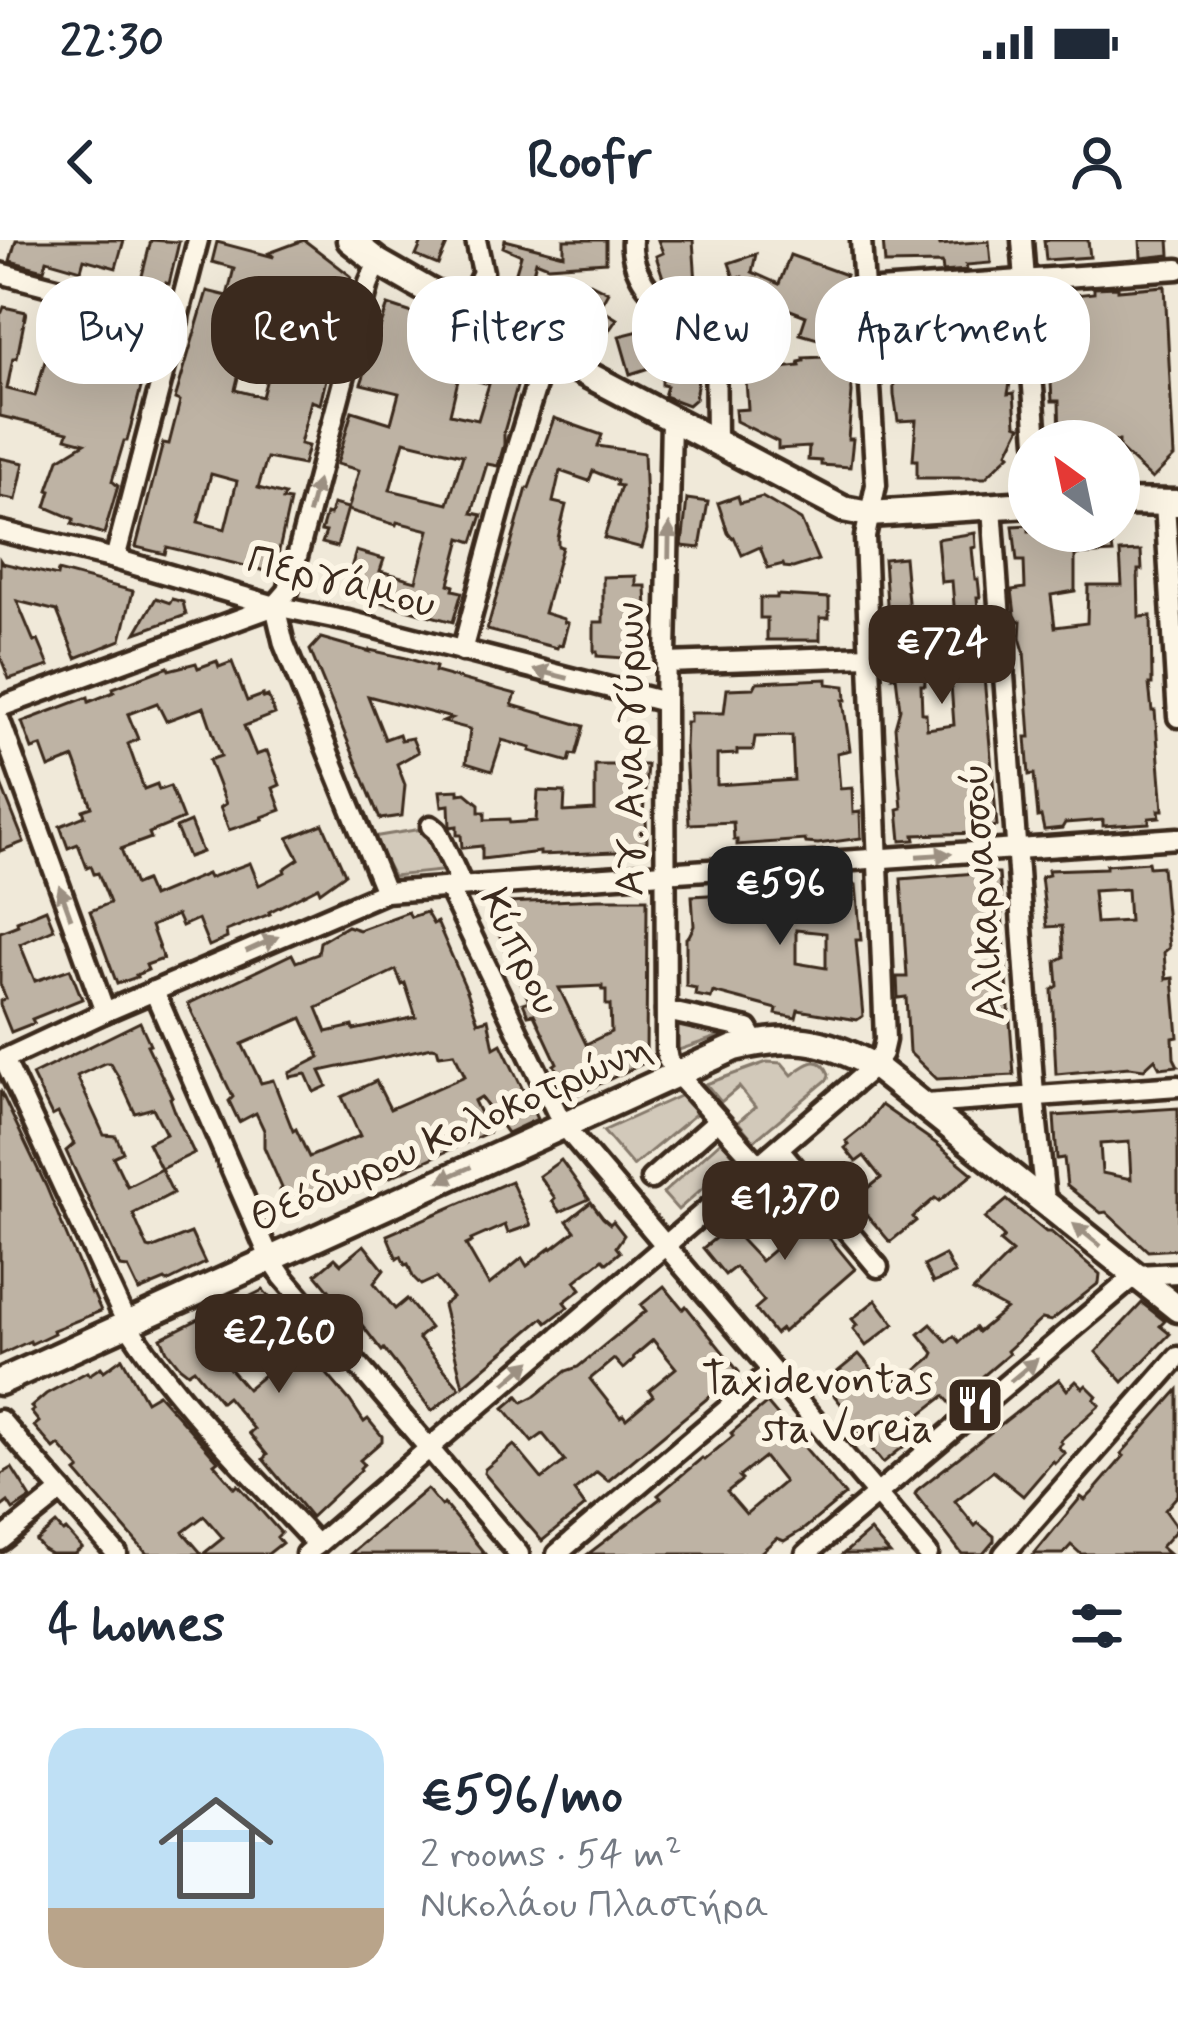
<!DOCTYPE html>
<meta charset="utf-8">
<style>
body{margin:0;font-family:Mynerve,sans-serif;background:#f2f2f3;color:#1f2937;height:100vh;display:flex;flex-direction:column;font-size:45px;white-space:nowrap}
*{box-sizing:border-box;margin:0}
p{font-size:39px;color:#747a83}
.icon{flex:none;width:66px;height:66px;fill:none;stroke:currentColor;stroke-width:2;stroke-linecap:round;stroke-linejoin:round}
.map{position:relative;height:1314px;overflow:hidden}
.sheet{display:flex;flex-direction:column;background:#fff;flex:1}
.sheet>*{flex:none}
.guide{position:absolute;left:36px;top:36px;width:1107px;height:108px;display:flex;gap:24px}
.needle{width:78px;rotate:327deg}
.buttons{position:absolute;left:1008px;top:180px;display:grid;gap:24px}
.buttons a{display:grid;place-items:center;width:132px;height:132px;border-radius:50%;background:#fff;box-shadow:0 12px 48px #0002;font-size:60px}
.price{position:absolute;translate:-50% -102px;padding:0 27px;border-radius:24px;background:#3b2a1e;color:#fff;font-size:39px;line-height:78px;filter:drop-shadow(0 3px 6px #0008)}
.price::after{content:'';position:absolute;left:50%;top:72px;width:36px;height:27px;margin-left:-18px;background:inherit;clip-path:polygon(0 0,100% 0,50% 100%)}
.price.active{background:#222;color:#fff}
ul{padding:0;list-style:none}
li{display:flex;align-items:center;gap:36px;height:300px;padding:0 48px}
li span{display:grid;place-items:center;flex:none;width:336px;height:240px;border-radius:36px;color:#555}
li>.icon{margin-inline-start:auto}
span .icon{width:144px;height:144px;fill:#fffc;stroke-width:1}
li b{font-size:51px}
h2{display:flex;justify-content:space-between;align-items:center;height:144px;padding:0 48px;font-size:51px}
.chip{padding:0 42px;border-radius:48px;background:#fff;box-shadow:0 12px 48px #0002;font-size:42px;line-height:108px}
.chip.active{background:#3b2a1e;color:#fff}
.status{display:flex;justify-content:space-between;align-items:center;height:84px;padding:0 60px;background:#fff;direction:ltr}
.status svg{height:33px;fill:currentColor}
header{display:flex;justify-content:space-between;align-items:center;height:156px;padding:0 48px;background:#fff;font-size:54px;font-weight:700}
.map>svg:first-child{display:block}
.green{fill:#d2c9ba;stroke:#867a6c;stroke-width:3}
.building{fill:#beb3a4;stroke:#3b2a1e;stroke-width:3;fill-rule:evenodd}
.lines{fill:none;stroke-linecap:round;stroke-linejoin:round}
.street-casing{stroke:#3b2a1e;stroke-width:27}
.secondary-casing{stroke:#3b2a1e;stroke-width:33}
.street{stroke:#fcf5e5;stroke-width:18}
.secondary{stroke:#fcf5e5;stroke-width:24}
.oneway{fill:#9c9082}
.labels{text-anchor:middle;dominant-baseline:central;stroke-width:12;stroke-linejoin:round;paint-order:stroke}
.street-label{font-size:42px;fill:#3b2a1e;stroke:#fcf5e5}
.poi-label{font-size:42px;fill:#3b2a1e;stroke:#fcf5e5;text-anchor:end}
</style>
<div class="status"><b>22:30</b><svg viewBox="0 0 49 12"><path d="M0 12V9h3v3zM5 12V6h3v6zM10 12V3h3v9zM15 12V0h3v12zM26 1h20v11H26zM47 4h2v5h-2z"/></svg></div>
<header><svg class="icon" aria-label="back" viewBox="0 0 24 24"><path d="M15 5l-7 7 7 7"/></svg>Roofr<svg class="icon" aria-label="person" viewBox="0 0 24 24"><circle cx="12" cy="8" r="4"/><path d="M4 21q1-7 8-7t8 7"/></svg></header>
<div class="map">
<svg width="1178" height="1314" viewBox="0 0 1178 1314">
<rect width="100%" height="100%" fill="#f0e9d9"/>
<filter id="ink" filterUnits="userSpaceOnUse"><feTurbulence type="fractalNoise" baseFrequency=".00833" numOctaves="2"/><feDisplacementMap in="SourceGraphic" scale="24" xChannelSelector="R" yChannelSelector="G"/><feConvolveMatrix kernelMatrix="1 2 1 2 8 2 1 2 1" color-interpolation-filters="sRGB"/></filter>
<g filter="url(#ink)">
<g class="green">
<polygon points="421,589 426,589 450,630 393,636 373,597"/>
<polygon points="672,784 729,793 679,810 675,809"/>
<path d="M767 822 782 823 792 835C805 825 820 812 829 834L828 839 754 901 738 882 755 867 739 847 721 862 706 844Z"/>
<polygon points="684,854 698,872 633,926 603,891"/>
<polygon points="721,901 737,918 678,970 663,953"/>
</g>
<g class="building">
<polygon points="16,0 124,0 116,28 84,19 81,30 47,20 44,30 10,21"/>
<polygon points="151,0 179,2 169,44 166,43 163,55 158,53 157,58 142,54 143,50 139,48"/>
<path d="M304 0 351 36 320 164 311 161 300 204 308 206 303 225 267 218 258 248 285 255 283 260 290 261 274 333 167 307 165 314 136 307 163 203 169 204 180 161 175 159 207 51 227 56 234 28 212 22 217 2 274 17 269 13ZM246 104 274 112 262 157 235 150ZM211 234 237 241 225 289 198 282Z"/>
<polygon points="423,0 449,0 438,25 416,16"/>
<polygon points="505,0 564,15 564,0 606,0 606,22 548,26 536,21 529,49 562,59 574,35 608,52 599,68 617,79 594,112 575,100 580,93 542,73 541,76 506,65 521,15 503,7"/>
<polygon points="658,0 693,0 696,43 665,44 656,16 663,13"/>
<polygon points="883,0 939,0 940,5 989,1 991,23 966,25 967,30 943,32 942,23 885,24"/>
<polygon points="1044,0 1088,0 1090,17 1046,20"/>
<polygon points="1140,0 1169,0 1170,15 1141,18"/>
<polygon points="756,14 752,32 779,44 790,15 846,35 833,72 838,73 836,77 846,80 839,105 800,94 806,76 759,58 761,113 769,112 770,129 800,126 799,122 804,121 804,118 844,116 845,120 850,120 852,153 848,199 853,199 850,227 821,225 821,221 808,220 809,207 778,209 778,202 736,181 735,170 748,169 746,141 743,141 743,133 735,134 733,110 729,110 727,71 747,70 742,37 734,38 729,23"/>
<polygon points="1165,46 1174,217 1152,239 1119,208 1119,201 1060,201 1059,161 1052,161 1049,105 1043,105 1041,77 1047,76 1045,58 1094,53 1094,48 1118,47 1118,50"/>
<polygon points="956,58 957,64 1005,62 1006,80 1009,80 1011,122 1004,123 1011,138 1008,154 1014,153 1016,184 1021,186 1008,212 1010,214 985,238 917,238 917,220 913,220 916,180 898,181 894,155 893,112 896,112 896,110 934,109 932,84 937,84 935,60"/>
<path d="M388 65 440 82 436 98 483 109 479 124 520 136 504 192V205L498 226 487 224 472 273 482 275 473 302 461 298 449 344 454 346 453 350 462 352 453 382 344 352 356 311 384 319 380 331 416 341 429 290 397 282 396 285 348 270 359 230 337 224 352 171 391 183 399 153 361 144ZM459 136 489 144 478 180 450 174ZM404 201 463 215 448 264 390 250Z"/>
<polygon points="4,67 26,72 17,118 13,118 7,149 35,156 45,121 80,130 92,79 118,86 116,95 134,91 142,97 155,94 127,201 124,201 112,241 118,246 104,294 72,284 74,279 46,267 51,251 48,250 59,219 85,203 66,198 68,192 0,176 0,71 2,72"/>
<polygon points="698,89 699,133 695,159 688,165 664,156 667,146 662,145 662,90"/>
<polygon points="639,91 649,128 630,134 619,96"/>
<polygon points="554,178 602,195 598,206 644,213 647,291 642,308 604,298 621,246 616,245 617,241 593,231 589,241 560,231 553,262 566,265 558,298 558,306 562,307 544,373 564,379 564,382 568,383 562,406 558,405 557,408 487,390 527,248 529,248"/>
<polygon points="0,218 24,223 16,260 0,257"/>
<polygon points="738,256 740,263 762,257 801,280 818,320 793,328 784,327 783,324 768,328 760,307 742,315 734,297 732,298 728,293 718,263"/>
<polygon points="687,259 708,262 700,308 682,306"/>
<polygon points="333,264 348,268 337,307 322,303 326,292 321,291 326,274 330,275"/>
<polygon points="1029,285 1029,291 1091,291 1098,292 1098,300 1111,298 1113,313 1075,315 1075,351 1051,355 1055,387 1087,383 1088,345 1122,345 1120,312 1141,311 1142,330 1138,330 1139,377 1151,376 1152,444 1149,444 1152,471 1155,471 1163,570 1159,570 1160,577 1149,578 1149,583 1103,586 1103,580 1065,583 1062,588 1044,590 1041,576 1038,577 1034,534 1029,535 1026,497 1030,497 1024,411 1020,398 1021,381 1018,381 1015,375 1012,350 1025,348 1024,321 1017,321 1013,286"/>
<polygon points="975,293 976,307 972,308 975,339 978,339 980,357 977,357 997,586 977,590 978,593 914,595 915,600 901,601 898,569 902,568 895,487 900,469 896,436 892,437 884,319 904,317 909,373 921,375 925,445 921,445 922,473 926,473 927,489 954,485 946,377 955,377 952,341 941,342 937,299"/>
<polygon points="0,320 2,323 57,336 58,331 133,351 121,400 76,418 57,371 17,361 34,402 38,400 49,426 9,439 0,416"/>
<polygon points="636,336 636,346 646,346 648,397 640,397 624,418 597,416 597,412 594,412 594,382 603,382 603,337"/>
<polygon points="777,355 829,358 829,378 820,378 820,400 767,400 767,378 760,378 760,358 777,358"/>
<polygon points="156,358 170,363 172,359 183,362 186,375 136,393"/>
<polygon points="321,398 370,412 370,410 406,418 436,427 435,432 516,454 512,465 584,486 576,515 571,514 569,522 530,511 531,508 502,500 492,531 466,523 470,489 443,482 452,478 368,456 385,499 399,494 401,500 412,498 418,512 397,524 405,545 402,576 380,579 310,410"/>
<polygon points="217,421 219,427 232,422 247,461 263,455 263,458 268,456 275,474 244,486 256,515 267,511 280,545 273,548 281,570 262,577 263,579 229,590 220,567 226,564 209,520 221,516 204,467 166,481 157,463 128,474 138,499 128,504 144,549 157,544 159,550 170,546 183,579 149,593 151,598 121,609 135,645 145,641 152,657 207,634 209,638 250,623 259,645 285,632 284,629 299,619 288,598 323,584 345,634 320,652 318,647 269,672 270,674 226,691 227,698 209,706 198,679 182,686 177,675 151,686 163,719 146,725 148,730 136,735 137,737 117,744 90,671 110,663 98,633 94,634 91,626 87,628 78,604 68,608 60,586 85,576 83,570 92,567 74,518 49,528 41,506 32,509 22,482 88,457 89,462 114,452 113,448 168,427 169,430 196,423 198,428"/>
<path d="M827 439V444L845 446 846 460H843L850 510 837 513 840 549 852 548 853 573 860 572 861 598 818 604 806 603 805 600 737 605V600H734L733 582 689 584 685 508 686 482H690V473H724L727 449 754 448 757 442ZM792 496 794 540 717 545V515L737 514V510H753L755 497Z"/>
<polygon points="595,525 647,525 643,575 646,580 647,601 641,611 540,615 540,612 482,619 482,606 462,608 461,595 457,595 457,586 450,587 449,565 442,566 440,551 459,550 459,554 466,553 479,564 479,572 485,572 485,580 509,579 510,583 536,581 538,551 565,552 564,572 595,570"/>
<polygon points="0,542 24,602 0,611"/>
<polygon points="190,582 202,612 188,617 176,588"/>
<path d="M1148 622 1149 627 1162 626 1169 708 1164 712 1166 739 1173 738 1178 797 1173 798 1174 818 1178 826 1160 828 1155 819 1144 829 1129 827 1056 834 1052 750 1058 746 1056 721 1064 717 1062 686 1047 687 1041 637 1049 635 1048 630 1106 628V625ZM1127 649 1129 681 1096 683 1093 651Z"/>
<polygon points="976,633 999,633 1014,835 937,839 909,812 906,757 898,758 897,737 907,737 901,639"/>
<path d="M826 636H847V645H856L861 700H856L863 776 857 780 798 770 796 778 776 774 777 769 713 752 711 758 695 755 696 748 686 746V698L689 696 694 686 692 656 725 654V650L826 644ZM796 690 826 693V728L796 723Z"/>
<path d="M598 659H647L646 822 574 856 565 838 562 839 554 825 557 823 534 774 528 775 523 763 529 761 485 664ZM602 746V750H606V765H610L611 792 586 804 559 748Z"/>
<polygon points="46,669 54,689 20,704 35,741 70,729 82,759 32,779 34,783 11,792 0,765 0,761 6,758 0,744 0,692 18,685 17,681"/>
<path d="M408 672 411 677 426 672 433 684 437 682 467 751 478 782 488 779 494 808 501 804 537 879 507 893 481 857 474 861 489 892 377 943 370 928 347 936 340 943 291 967 280 959V950L282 948 264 907V890L256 873 239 882 229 861 233 857 188 764 292 714 296 722 318 714 320 702 347 686 359 690ZM396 730 402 745 405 743 416 777 354 790 353 786 327 792 317 768ZM302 778 320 817 289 833 290 837 306 834 314 852 327 846 320 831 432 807 437 808 439 815 454 813 465 836 390 869 376 841 342 857 360 896 309 917 296 889 293 891 273 840 261 843 242 804Z"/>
<path d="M140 782 150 804 147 805 172 857 170 858 177 877 194 913 161 929 173 953 133 974 148 1008 151 1009 191 993 205 1023 167 1042 165 1040 139 1051 128 1028 120 1027 66 911 74 904 58 873 52 876 32 835ZM105 823H110L118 836 135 873 153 868 166 894 148 903 161 929 127 946 113 917 123 912 116 896 104 895 77 836Z"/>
<polygon points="0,850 46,946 91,1054 93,1053 101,1071 53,1090 54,1093 31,1104 30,1101 0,1115"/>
<polygon points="881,865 937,904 973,934 939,961 935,958 913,977 916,981 890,1002 854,960 881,938 864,916 856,922 845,908 849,905 846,901 865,886"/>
<path d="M1178 868V1009L1148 1011 1106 972 1101 973 1067 946 1064 918 1057 919 1054 876ZM1129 902 1131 939 1102 933 1100 904Z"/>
<polygon points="561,920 589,959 560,972 552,961 555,958 539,936"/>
<polygon points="511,941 531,985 508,993 505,985 471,1000 472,1002 466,1005 489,1045 522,1018 527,1026 551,1007 552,1009 575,991 567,981 591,962 603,978 610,984 613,981 624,995 616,1007 620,1012 607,1023 603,1019 575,1041 581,1049 564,1062 568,1067 547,1083 543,1078 463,1146 443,1065 452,1058 436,1038 421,1045 413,1037 408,1024 405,1025 401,1016 397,1019 387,995"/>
<polygon points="784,943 855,1029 783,1092 781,1089 775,1094 755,1069 764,1061 735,1027 725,1035 703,1008 729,987 761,1021 788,998 766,972 770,969 765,962"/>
<polygon points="1007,960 1046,992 1051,992 1100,1034 1099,1043 1051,1081 1042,1079 1007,1111 1009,1114 983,1136 988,1143 956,1170 944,1156 917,1177 926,1189 883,1223 845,1175 846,1170 824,1143 859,1114 888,1148 904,1135 907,1138 932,1117 934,1113 919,1094 931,1084 947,1102 954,1096 959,1102 975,1088 978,1092 1006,1069 973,1051 1012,1012 1000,1002 1004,997 985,978"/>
<polygon points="364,1005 384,1030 374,1043 395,1069 407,1059 430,1088 418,1098 460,1148 432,1171 384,1109 382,1111 345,1063 336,1054 334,1056 316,1034 335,1018 341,1024"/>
<polygon points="945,1015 955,1034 933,1043 924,1026"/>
<path d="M664 1046 683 1069 686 1066 739 1132 608 1241 597 1232 574 1251 585 1266 542 1301 484 1233 485 1229 514 1205 542 1239 565 1221 543 1194 532 1202 504 1168 518 1156 523 1162 535 1156 566 1131 578 1127 646 1071 641 1065ZM653 1100 676 1128 649 1150 653 1156 626 1179 623 1175 620 1177 590 1139 614 1119 623 1129 634 1119 633 1117Z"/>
<path d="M263 1050 324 1122 321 1127 350 1161 364 1182 368 1179 382 1196V1201L360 1220 364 1224 360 1228 361 1230 311 1277 263 1219 267 1215 249 1193 254 1189 227 1157 221 1162 194 1129 188 1133 179 1126 167 1111 161 1098 225 1066 226 1068ZM261 1093 279 1116 269 1125 272 1128 269 1131 247 1149 216 1113Z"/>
<polygon points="876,1060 894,1084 866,1106 853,1089 857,1085 852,1079"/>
<polygon points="1142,1063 1165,1081 1160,1086 1170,1094 1123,1142 1096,1112"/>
<polygon points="122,1118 146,1161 158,1154 218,1221 214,1224 235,1248 238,1245 281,1293 277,1297 282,1303 268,1314 203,1314 223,1298 204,1276 183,1292 202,1314 147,1314 76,1232 80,1229 59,1205 54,1209 34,1186 39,1182 31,1172 34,1170 31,1167 46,1154 87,1132 89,1135 101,1127 104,1131"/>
<polygon points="1059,1139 1067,1150 1076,1141 1083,1148 1086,1145 1097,1156 1094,1159 1100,1165 1060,1201 1062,1203 1058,1207 1065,1213 1055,1223 1053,1221 1023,1256 993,1231 955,1261 975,1286 978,1283 994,1296 994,1301 983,1314 962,1314 915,1254 917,1250"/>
<polygon points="1178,1150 1178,1255 1165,1270 1178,1288 1161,1307 1169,1314 1081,1314 1071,1305 1063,1314 1034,1314 1081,1257 1085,1260 1093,1252 1124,1216 1121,1214"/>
<path d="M767 1163 845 1255 804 1289 784 1301 777 1298 759 1314H588L661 1258 658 1255 702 1218 704 1220 733 1196 731 1193ZM764 1217 784 1242 746 1274 727 1252 742 1240 739 1237Z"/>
<polygon points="12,1228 31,1258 13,1270 8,1262 0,1268 0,1235"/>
<polygon points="427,1249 441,1266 444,1264 485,1314 350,1314"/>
<polygon points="56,1284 63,1292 66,1290 82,1308 74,1314 51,1314 44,1310 36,1301"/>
<polygon points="870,1291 890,1314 843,1314"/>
</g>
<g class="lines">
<g class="street-casing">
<g id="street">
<path d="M632 0C630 21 643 50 663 60 684 71 704 50 715 80L716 203"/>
<polyline points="1022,0 1037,201"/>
<polyline points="0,33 178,80"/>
<polyline points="865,51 1178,29"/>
<polyline points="465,71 483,32 476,0"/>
<polyline points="671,180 665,462 666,809 668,820 678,835 759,925"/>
<polyline points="1165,263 1178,477"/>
<polyline points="992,267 1034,855 1045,960"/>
<polyline points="0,291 115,319 275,366 348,381 665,462"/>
<polyline points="115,319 198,0"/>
<polyline points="275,366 284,404 385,652"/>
<polyline points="462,411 517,207 546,113"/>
<polyline points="666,423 869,416"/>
<polyline points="0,467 275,366 288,351 369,43 378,22"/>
<polyline points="0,481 105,772"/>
<polyline points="431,586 437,591 462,645"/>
<polyline points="448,647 563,885 928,1314"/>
<polyline points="154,751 270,1018 283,1037 519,1314"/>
<polyline points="666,771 748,789 756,803"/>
<path d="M4 819 127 1084C179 1165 252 1234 317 1305"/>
<polyline points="0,821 105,772 385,652 1178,598"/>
<polyline points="925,864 1178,846"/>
<polyline points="779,909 878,1027"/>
<polyline points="651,939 718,880"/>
<polyline points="0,1180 117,1314"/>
<polyline points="0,1301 62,1251"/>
<polyline points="306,1314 874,826 882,813 885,800 865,297 876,245 861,0"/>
<polyline points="557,1314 772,1131"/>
<polyline points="806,1314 1136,1035 1178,1033"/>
<polyline points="1004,1314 1178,1117"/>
</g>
</g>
<g class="secondary-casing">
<g id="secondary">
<polyline points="350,0 378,22 427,50 843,269 869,274 1029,264"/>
<polyline points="1119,262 1178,263"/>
<path d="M0 1142 734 808C793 794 821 798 874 826L1178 1069"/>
</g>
</g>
<use href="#street" class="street"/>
<use href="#secondary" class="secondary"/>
</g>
<defs><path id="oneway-solid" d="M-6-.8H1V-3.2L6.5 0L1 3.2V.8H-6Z" transform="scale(3)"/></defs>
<g class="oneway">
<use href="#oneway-solid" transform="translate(313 257) rotate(-75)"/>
<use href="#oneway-solid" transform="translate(669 301) rotate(-89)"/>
<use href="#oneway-solid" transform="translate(551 434) rotate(-166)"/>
<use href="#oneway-solid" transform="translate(934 615) rotate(-4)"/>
<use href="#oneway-solid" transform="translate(65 662) rotate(-110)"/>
<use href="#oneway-solid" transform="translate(262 704) rotate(-24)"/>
<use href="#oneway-solid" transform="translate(455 934) rotate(156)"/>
<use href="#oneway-solid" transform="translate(1087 995) rotate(-141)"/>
<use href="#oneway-solid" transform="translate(1024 1130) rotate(-40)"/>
<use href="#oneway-solid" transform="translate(518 1132) rotate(-41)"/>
</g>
</g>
<defs>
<g id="restaurant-square" transform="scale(3)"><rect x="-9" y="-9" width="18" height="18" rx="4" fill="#3b2a1e" stroke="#fcf5e5"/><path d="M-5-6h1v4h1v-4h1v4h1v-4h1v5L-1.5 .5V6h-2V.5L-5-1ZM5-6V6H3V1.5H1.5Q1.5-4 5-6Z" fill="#fff"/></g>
</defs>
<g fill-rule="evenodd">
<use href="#restaurant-square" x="975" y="1165"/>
</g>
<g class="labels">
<g class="street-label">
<text transform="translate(341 343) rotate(14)">Περγάμου</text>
<text transform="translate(631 509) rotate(-90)">Αγ. Αναργύρων</text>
<text transform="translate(984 652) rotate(-94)">Αλικαρνασσού</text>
<text transform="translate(519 712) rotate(64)">Κύπρου</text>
<text transform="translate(451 894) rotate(-24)">Θεόδωρου Κολοκοτρώνη</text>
</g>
<g class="poi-label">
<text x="933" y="1141">Taxidevontas<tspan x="933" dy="48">sta Voreia</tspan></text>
</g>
</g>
</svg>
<div class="buttons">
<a><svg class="needle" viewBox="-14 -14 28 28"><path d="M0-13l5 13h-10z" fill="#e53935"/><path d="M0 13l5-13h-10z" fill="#747a83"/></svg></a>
</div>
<b class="price" style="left:942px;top:467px">€724</b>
<b class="price active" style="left:780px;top:708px">€596</b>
<b class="price" style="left:785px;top:1023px">€1,370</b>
<b class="price" style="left:279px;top:1156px">€2,260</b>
<div class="guide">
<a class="chip">Buy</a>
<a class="chip active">Rent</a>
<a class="chip">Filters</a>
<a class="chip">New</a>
<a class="chip">Apartment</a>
</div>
</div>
<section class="sheet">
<h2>4 homes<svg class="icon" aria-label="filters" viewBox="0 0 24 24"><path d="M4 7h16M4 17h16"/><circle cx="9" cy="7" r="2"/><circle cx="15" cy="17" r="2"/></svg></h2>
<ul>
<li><span style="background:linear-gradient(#bfe0f5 75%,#b9a48a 0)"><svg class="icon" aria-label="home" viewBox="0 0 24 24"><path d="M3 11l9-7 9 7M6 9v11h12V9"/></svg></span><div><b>€596/mo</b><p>2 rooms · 54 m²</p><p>Νικολάου Πλαστήρα</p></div></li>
</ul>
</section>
